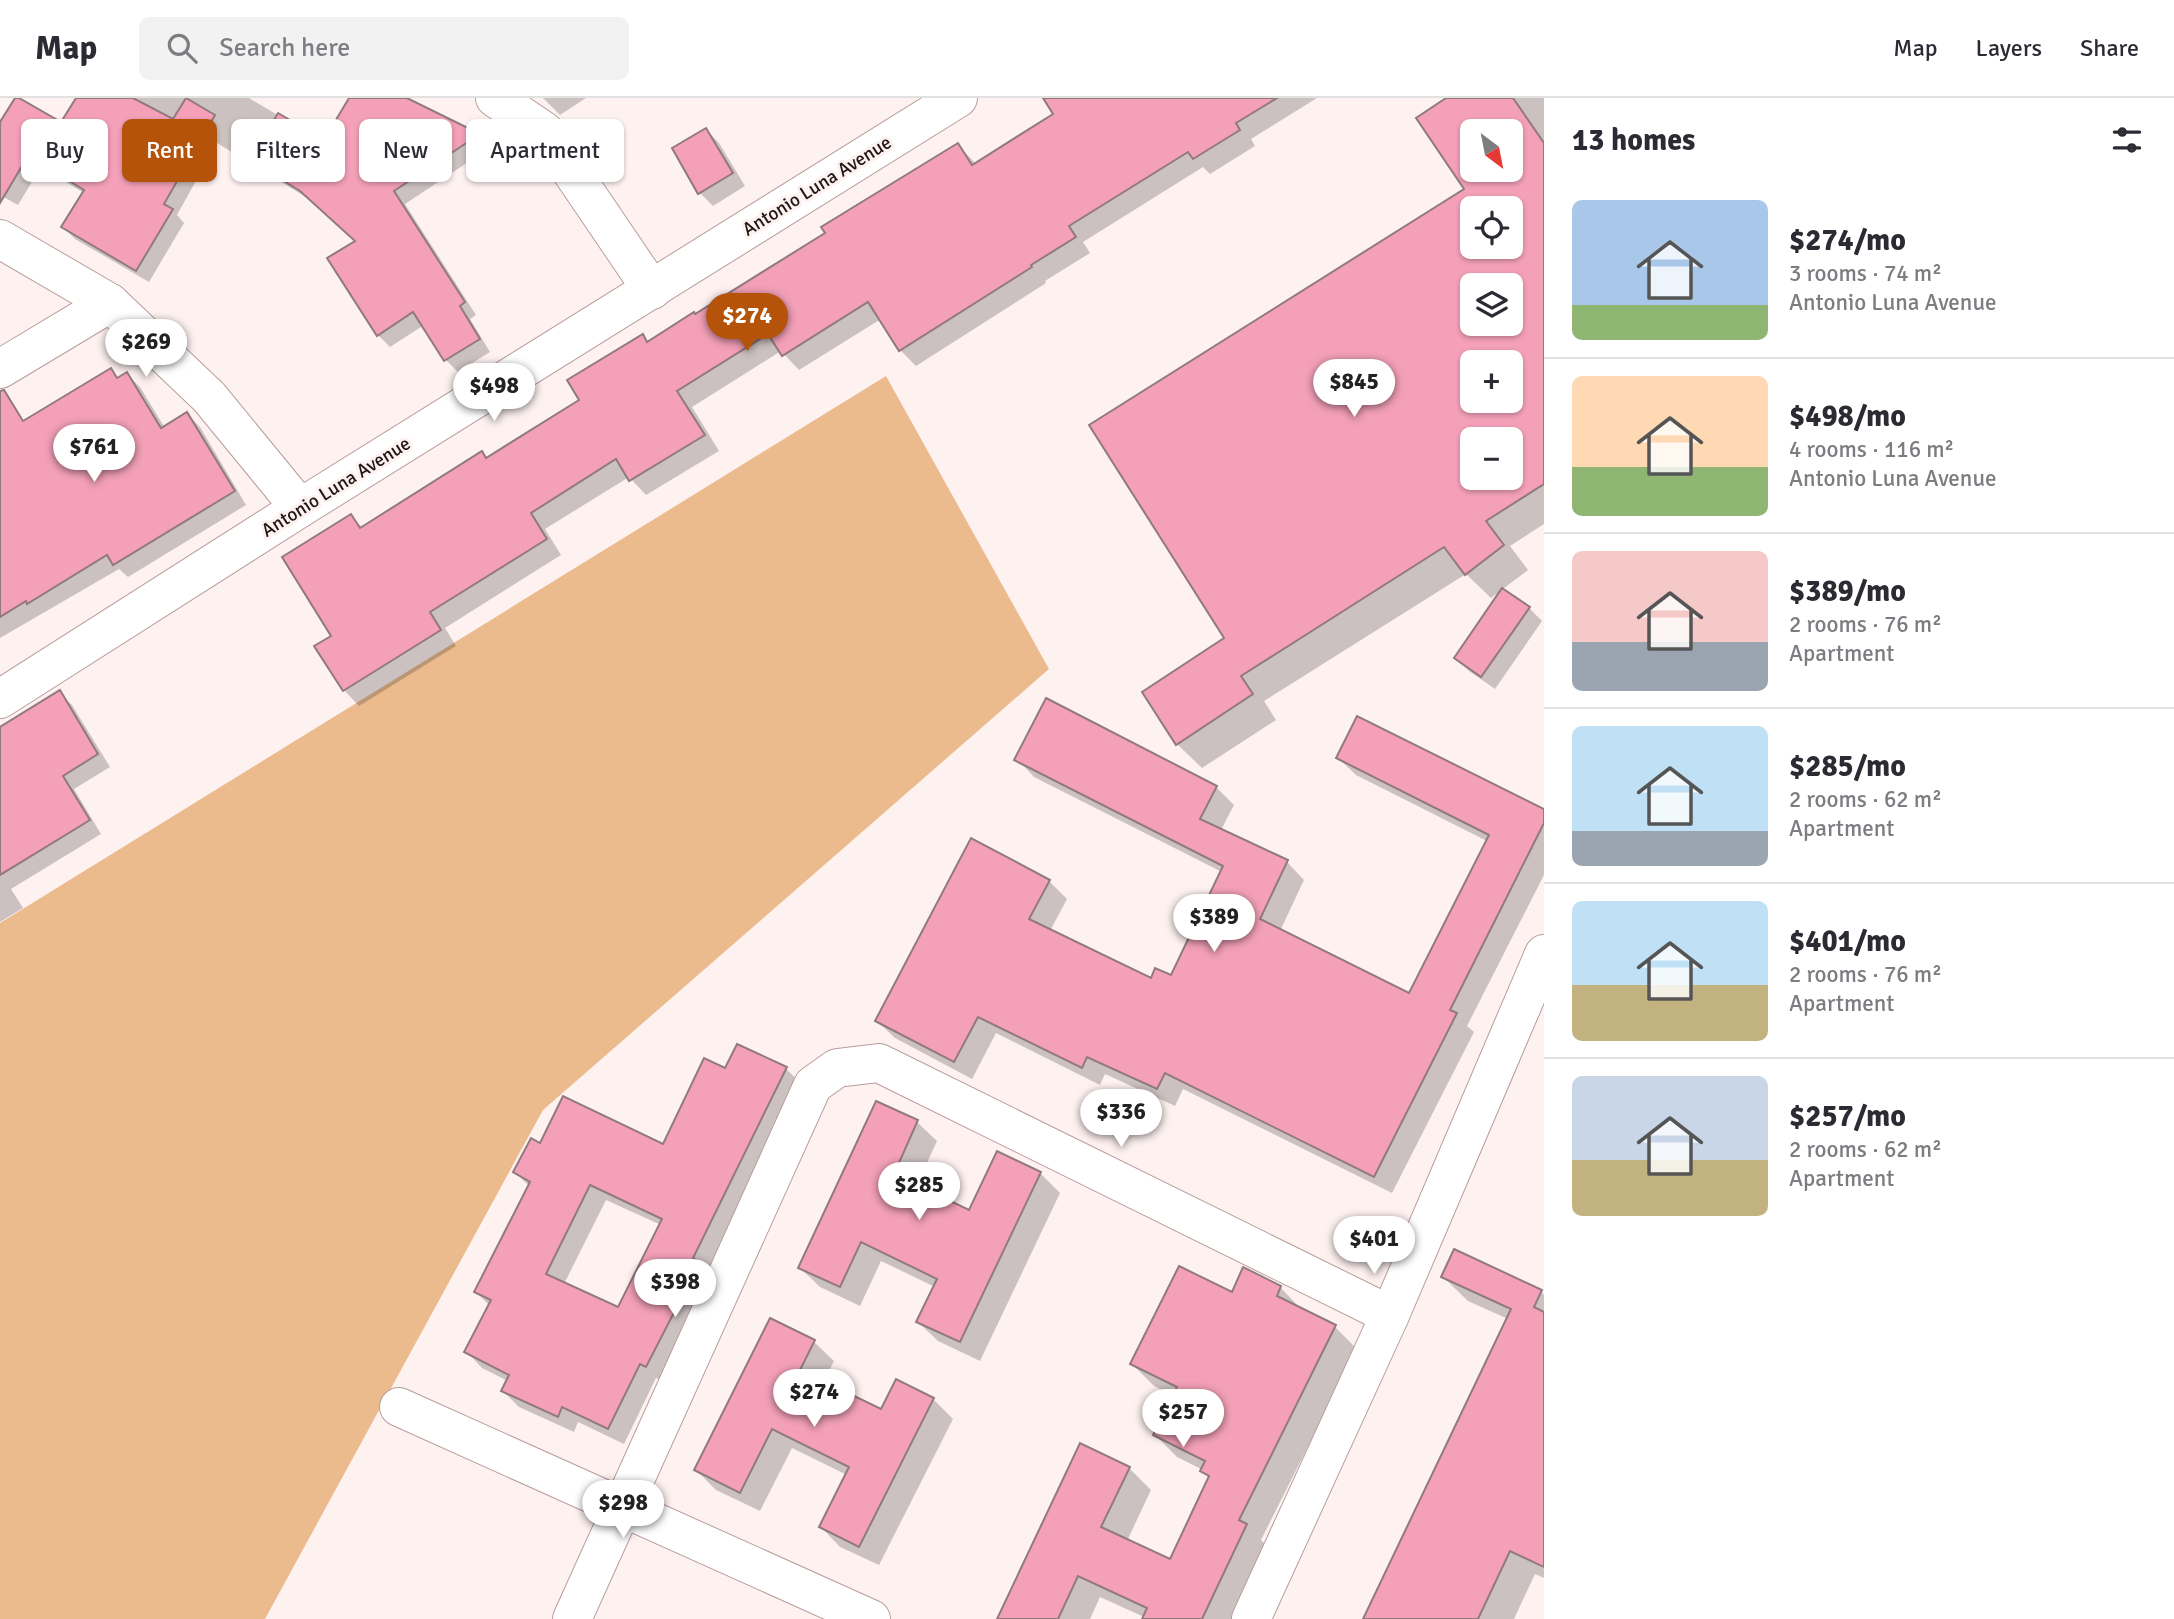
<!DOCTYPE html>
<meta charset="utf-8">
<style>
body{margin:0;font-family:Signika,sans-serif;background:#f2f2f3;color:#2b2b33;height:100vh;display:flex;flex-direction:column;font-size:26px;white-space:nowrap}
*{box-sizing:border-box;margin:0}
p{font-size:23px;color:#7c7c81}
.icon{flex:none;width:38px;height:38px;fill:none;stroke:currentColor;stroke-width:2;stroke-linecap:round;stroke-linejoin:round}
.map{position:relative;flex:1;overflow:hidden}
.sheet{display:flex;flex-direction:column;background:#fff;width:630px}
.sheet>*{flex:none}
.banner{position:absolute;left:21px;top:21px;width:665px;height:63px;display:flex;gap:14px}
.needle{width:46px;rotate:148deg}
.controls{position:absolute;left:1460px;top:21px;display:grid;gap:14px}
.controls a{display:grid;place-items:center;width:63px;height:63px;border-radius:10px;background:#fff;box-shadow:0 2px 5px #0004;font-size:35px}
.price{position:absolute;translate:-50% -60px;padding:0 16px;border-radius:24px;background:#fff;color:#222;font-size:23px;line-height:46px;filter:drop-shadow(0 2px 4px #0008)}
.price::after{content:'';position:absolute;left:50%;top:42px;width:21px;height:16px;margin-left:-10px;background:inherit;clip-path:polygon(0 0,100% 0,50% 100%)}
.price.current{background:#b45309;color:#fff}
ul{padding:0;list-style:none}
li{display:flex;align-items:center;gap:21px;height:175px;padding:0 28px}
li+li{border-top:2px solid #e1e1e2}
li span{display:grid;place-items:center;flex:none;width:196px;height:140px;border-radius:10px;color:#555}
li>.icon{margin-inline-start:auto}
span .icon{width:84px;height:84px;fill:#fffc;stroke-width:1}
li b{font-size:30px}
h2{display:flex;justify-content:space-between;align-items:center;height:84px;padding:0 28px;font-size:30px}
.chip{padding:0 24px;border-radius:10px;background:#fff;box-shadow:0 2px 5px #0004;font-size:24px;line-height:63px}
.chip.current{background:#b45309;color:#fff}
header{display:flex;align-items:center;gap:42px;box-sizing:border-box;height:98px;padding:0 35px;background:#fff;border-bottom:2px solid #e1e1e2}
header strong{font-size:33px}
nav{display:flex;gap:38px;margin-inline-start:auto;font-size:24px}
.search{width:490px;height:63px;background:#f2f2f3;display:flex;align-items:center;gap:18px;box-sizing:border-box;padding:0 24px;border-radius:10px;color:#7c7c81;font-size:26px}
main{display:flex;flex:1;min-height:0}
.map>svg:first-child{display:block}
.green{fill:#ebbb8e}
.shadow{fill:#0003;fill-rule:evenodd}
.building{fill:#f3a0b8;stroke:#927980;stroke-width:2;fill-rule:evenodd}
.lines{fill:none;stroke-linecap:round;stroke-linejoin:round}
.minor-casing{stroke:#b89d9c;stroke-width:40}
.minor{stroke:#fff;stroke-width:38}
.labels{text-anchor:middle;dominant-baseline:central;stroke-width:6;stroke-linejoin:round;paint-order:stroke}
.street-label{font-size:19px;fill:#201616;stroke:#fef2f1}
</style>
<header>
<strong>Map</strong>
<div class="search"><svg class="icon" aria-label="search" viewBox="0 0 24 24"><circle cx="10" cy="10" r="6"/><path d="M15 15l6 6"/></svg>Search here</div>
<nav><a>Map</a><a>Layers</a><a>Share</a></nav>
</header>
<main>
<div class="map">
<svg width="1544" height="1521" viewBox="0 0 1544 1521">
<rect width="100%" height="100%" fill="#fef2f1"/>
<polygon class="green" points="886,278 1049,571 543,1012 265,1521 0,1521 0,825"/>
<g class="shadow">
<polygon points="78,0 249,0 325,45 351,0 408,0 412,5 479,37 491,49 405,106 476,217 470,221 490,254 458,274 446,262 424,227 390,249 378,237 357,144 314,104 217,45 177,117 184,125 149,184 75,141 63,129 84,95 41,69 18,107 0,97 0,28 62,27"/>
<polygon points="543,0 586,0 560,17"/>
<polygon points="1045,0 1317,0 1251,41 1255,48 1210,76 1203,69 1083,144 1090,155 1045,183 1046,185 916,268 900,252 881,221 799,272 781,253 692,309 719,353 646,397 629,379 545,431 561,457 445,530 456,548 359,608 344,592 317,549 334,538 351,418 363,430 482,356 488,362 582,303 642,238 649,245 695,218 827,136 958,47 976,66 1056,16"/>
<path d="M1449 0H1544V426L1510 448 1528 472 1491 500 1466 476 1264 603 1276 622 1202 670 1177 646 1226 541 1466 91ZM1472 33H1510V72H1472ZM1472 110H1510V149H1472ZM1472 187H1510V226H1472ZM1472 264H1510V303H1472ZM1472 341H1510V380H1472Z"/>
<polygon points="706,32 719,45 745,88 713,108 700,95"/>
<polygon points="110,272 119,281 127,276 140,289 165,330 187,316 200,329 246,407 128,479 119,471 0,540 0,331 24,325"/>
<polygon points="1529,510 1542,523 1495,591 1469,573 1456,560"/>
<polygon points="59,595 72,607 110,669 74,691 101,736 11,791 23,810 0,824 0,631"/>
<polygon points="1047,603 1216,689 1234,707 1221,732 1287,764 1304,782 1280,833 1410,897 1487,743 1356,677 1338,660 1544,713 1544,777 1467,928 1474,934 1392,1095 1183,991 1175,1008 1105,976 1100,987 996,935 972,981 895,940 877,923 1049,783 1067,801 1050,833 1152,883 1172,879 1222,774 1034,679 1017,661"/>
<path d="M786 971 802 986 662 1283 656 1280 624 1346 578 1324 574 1334 519 1309 503 1293 508 1283 482 1270 467 1254 490 1208 476 1194 530 1089 515 1074 541 1047 663 1049 726 972ZM606 1102 661 1127 619 1211 564 1186Z"/>
<polygon points="917,1024 937,1043 916,1089 970,1115 1040,1075 1060,1095 980,1263 938,1243 918,1224 935,1189 881,1163 860,1208 820,1189 800,1170"/>
<polygon points="1443,1179 1541,1193 1544,1197 1544,1480 1535,1476 1514,1521 1365,1521 1508,1221 1468,1203"/>
<polygon points="1280,1189 1302,1212 1335,1229 1357,1251 1261,1442 1268,1449 1234,1521 1144,1521 1144,1519 1100,1499 1090,1521 1001,1521 1129,1370 1151,1392 1127,1443 1171,1463 1210,1380 1203,1372 1177,1359 1155,1337 1174,1298 1154,1288 1132,1266 1233,1196"/>
<polygon points="814,1244 834,1263 823,1285 881,1314 933,1301 953,1321 879,1467 840,1449 821,1429 847,1377 792,1350 760,1413 716,1392 696,1372"/>
</g>
<g class="building">
<polygon points="15,0 19,0 61,24 76,0 133,0 173,21 186,0 215,17 164,106 173,111 136,173 61,129 84,92 28,58 0,105 0,24"/>
<polygon points="349,0 407,0 480,36 394,93 465,204 460,208 480,241 444,263 413,214 377,238 327,160 355,143 300,93 250,62 278,15 324,42"/>
<polygon points="1043,0 1277,0 1236,25 1240,32 1193,61 1188,54 1069,128 1076,139 1031,167 1032,169 899,253 868,204 782,258 768,236 677,293 705,337 629,383 616,361 531,415 547,441 430,514 441,532 343,593 314,548 331,538 282,459 351,416 360,430 482,353 486,360 579,302 567,282 643,236 647,244 694,214 695,216 825,135 821,129 958,45 972,67 1053,16"/>
<path d="M1446 0H1513L1544 45V386L1486 423 1504 447 1465 477 1444 449 1241 578 1253 596 1176 647 1142 594 1224 540 1089 327 1464 91 1416 20ZM1472 33H1510V72H1472ZM1472 110H1510V149H1472ZM1472 187H1510V226H1472ZM1472 264H1510V303H1472ZM1472 341H1510V380H1472Z"/>
<polygon points="706,30 733,75 698,96 672,50"/>
<polygon points="111,270 117,280 127,274 161,330 187,314 235,393 113,467 107,457 27,506 26,503 0,519 0,293 4,292 23,323"/>
<polygon points="1502,490 1530,509 1481,579 1454,560"/>
<polygon points="60,592 98,656 63,678 90,722 0,777 0,629"/>
<polygon points="1046,600 1217,688 1200,721 1288,762 1260,821 1409,895 1489,737 1336,660 1357,618 1544,711 1544,725 1450,912 1457,915 1374,1079 1165,975 1157,991 1087,959 1082,970 978,919 954,964 875,923 971,740 1050,782 1029,821 1151,880 1155,870 1171,877 1223,768 1014,662"/>
<path d="M737 946 787 969 693 1160 700 1164 646 1269 640 1266 608 1331 562 1309 558 1319 501 1293 509 1277 464 1254 491 1202 474 1194 530 1084 513 1074 531 1040 540 1045 563 998 663 1046 704 960 725 970ZM590 1087 662 1121 618 1209 546 1176Z"/>
<polygon points="876,1003 918,1022 894,1076 969,1112 997,1053 1041,1074 960,1244 916,1224 937,1181 861,1144 840,1189 798,1170"/>
<polygon points="1454,1151 1542,1192 1534,1209 1544,1214 1544,1469 1510,1453 1478,1521 1363,1521 1511,1211 1441,1179"/>
<polygon points="1179,1168 1232,1194 1243,1169 1281,1188 1277,1198 1336,1227 1239,1422 1247,1426 1202,1521 1142,1521 1147,1510 1078,1478 1058,1521 997,1521 1080,1345 1130,1369 1101,1429 1170,1461 1209,1378 1200,1373 1205,1363 1153,1337 1177,1289 1130,1266"/>
<polygon points="770,1220 815,1242 800,1272 881,1311 896,1281 934,1300 859,1449 819,1429 849,1369 772,1331 740,1395 694,1372"/>
</g>
<g class="lines">
<g class="minor-casing">
<g id="minor">
<polyline points="495,0 544,33 652,192"/>
<polyline points="0,141 110,205 209,299 300,410"/>
<polyline points="0,271 110,205"/>
<polyline points="0,601 300,410 958,0"/>
<polyline points="399,1309 871,1521"/>
<polyline points="572,1521 813,987 837,970 879,965 1390,1217"/>
<polyline points="1251,1521 1390,1217 1544,856"/>
</g>
</g>
<use href="#minor" class="minor"/>
</g>
<g class="labels">
<g class="street-label">
<text transform="translate(817 88) rotate(-32)">Antonio Luna Avenue</text>
<text transform="translate(336 389) rotate(-32)">Antonio Luna Avenue</text>
</g>
</g>
</svg>
<div class="controls">
<a><svg class="needle" viewBox="-14 -14 28 28"><path d="M0-13l5 13h-10z" fill="#e53935"/><path d="M0 13l5-13h-10z" fill="#7c7c81"/></svg></a>
<a><svg class="icon" aria-label="locate" viewBox="0 0 24 24"><circle cx="12" cy="12" r="6"/><path d="M12 2v4M12 18v4M2 12h4M18 12h4"/></svg></a>
<a><svg class="icon" aria-label="layers" viewBox="0 0 24 24"><path d="M12 4l9 5-9 5-9-5zM3 14l9 5 9-5"/></svg></a>
<a>+</a>
<a>−</a>
</div>
<b class="price current" style="left:747px;top:255px">$274</b>
<b class="price" style="left:146px;top:281px">$269</b>
<b class="price" style="left:1354px;top:321px">$845</b>
<b class="price" style="left:494px;top:325px">$498</b>
<b class="price" style="left:94px;top:386px">$761</b>
<b class="price" style="left:1214px;top:856px">$389</b>
<b class="price" style="left:1121px;top:1051px">$336</b>
<b class="price" style="left:919px;top:1124px">$285</b>
<b class="price" style="left:1374px;top:1178px">$401</b>
<b class="price" style="left:675px;top:1221px">$398</b>
<b class="price" style="left:814px;top:1331px">$274</b>
<b class="price" style="left:1183px;top:1351px">$257</b>
<b class="price" style="left:623px;top:1442px">$298</b>
<div class="banner">
<a class="chip">Buy</a>
<a class="chip current">Rent</a>
<a class="chip">Filters</a>
<a class="chip">New</a>
<a class="chip">Apartment</a>
</div>
</div>
<section class="sheet">
<h2>13 homes<svg class="icon" aria-label="filters" viewBox="0 0 24 24"><path d="M4 7h16M4 17h16"/><circle cx="9" cy="7" r="2"/><circle cx="15" cy="17" r="2"/></svg></h2>
<ul>
<li><span style="background:linear-gradient(#a9c7e8 75%,#8fb573 0)"><svg class="icon" aria-label="home" viewBox="0 0 24 24"><path d="M3 11l9-7 9 7M6 9v11h12V9"/></svg></span><div><b>$274/mo</b><p>3 rooms · 74 m²</p><p>Antonio Luna Avenue</p></div></li>
<li><span style="background:linear-gradient(#ffd9b3 65%,#8fb573 0)"><svg class="icon" aria-label="home" viewBox="0 0 24 24"><path d="M3 11l9-7 9 7M6 9v11h12V9"/></svg></span><div><b>$498/mo</b><p>4 rooms · 116 m²</p><p>Antonio Luna Avenue</p></div></li>
<li><span style="background:linear-gradient(#f6c9c9 65%,#9aa5b1 0)"><svg class="icon" aria-label="home" viewBox="0 0 24 24"><path d="M3 11l9-7 9 7M6 9v11h12V9"/></svg></span><div><b>$389/mo</b><p>2 rooms · 76 m²</p><p>Apartment</p></div></li>
<li><span style="background:linear-gradient(#bfe0f5 75%,#9aa5b1 0)"><svg class="icon" aria-label="home" viewBox="0 0 24 24"><path d="M3 11l9-7 9 7M6 9v11h12V9"/></svg></span><div><b>$285/mo</b><p>2 rooms · 62 m²</p><p>Apartment</p></div></li>
<li><span style="background:linear-gradient(#bfe0f5 60%,#c2b280 0)"><svg class="icon" aria-label="home" viewBox="0 0 24 24"><path d="M3 11l9-7 9 7M6 9v11h12V9"/></svg></span><div><b>$401/mo</b><p>2 rooms · 76 m²</p><p>Apartment</p></div></li>
<li><span style="background:linear-gradient(#c9d6e8 60%,#c2b280 0)"><svg class="icon" aria-label="home" viewBox="0 0 24 24"><path d="M3 11l9-7 9 7M6 9v11h12V9"/></svg></span><div><b>$257/mo</b><p>2 rooms · 62 m²</p><p>Apartment</p></div></li>
</ul>
</section>
</main>
